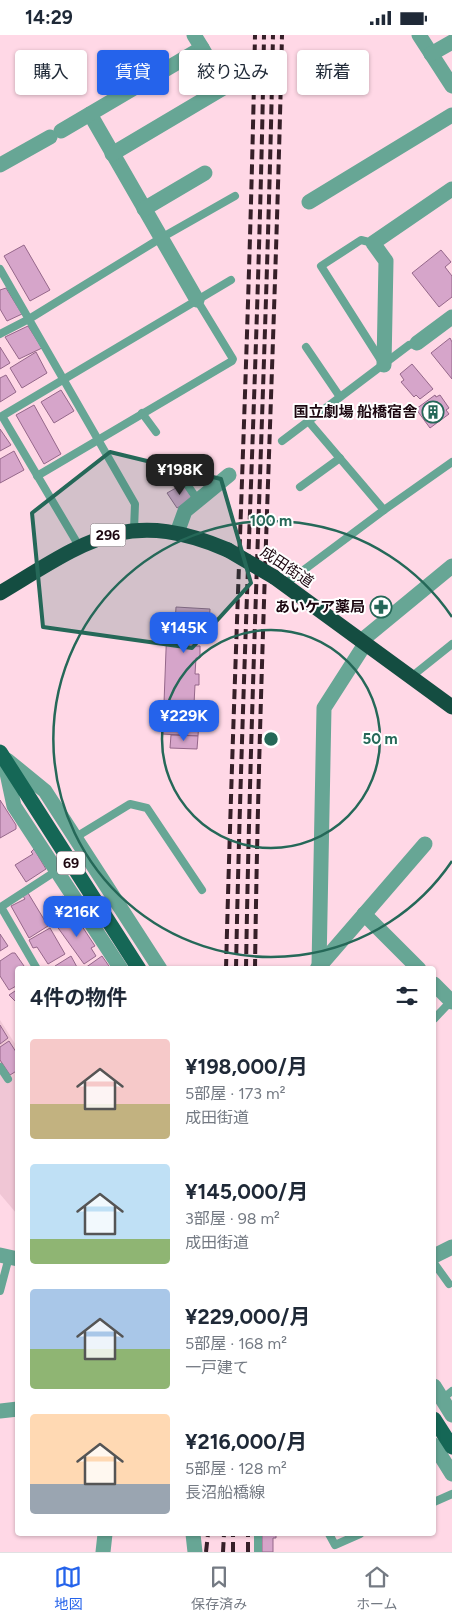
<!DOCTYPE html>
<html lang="ja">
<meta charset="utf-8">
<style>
body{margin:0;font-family:Figtree,"Noto Sans JP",sans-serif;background:#f6f6f7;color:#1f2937;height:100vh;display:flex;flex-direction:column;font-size:19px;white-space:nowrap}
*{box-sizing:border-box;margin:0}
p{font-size:16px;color:#747a83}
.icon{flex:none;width:28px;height:28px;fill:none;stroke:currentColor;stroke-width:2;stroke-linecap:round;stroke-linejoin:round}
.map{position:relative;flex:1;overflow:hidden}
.details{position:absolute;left:15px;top:931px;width:421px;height:570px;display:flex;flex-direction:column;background:#fff;border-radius:5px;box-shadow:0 1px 4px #0004}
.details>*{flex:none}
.guide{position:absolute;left:15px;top:15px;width:422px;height:45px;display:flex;gap:10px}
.price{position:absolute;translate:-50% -42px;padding:0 11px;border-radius:10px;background:#2563eb;color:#fff;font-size:16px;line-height:32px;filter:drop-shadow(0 1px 2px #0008)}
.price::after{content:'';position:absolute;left:50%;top:30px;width:15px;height:11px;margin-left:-8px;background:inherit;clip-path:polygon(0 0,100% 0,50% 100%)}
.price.active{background:#222;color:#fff}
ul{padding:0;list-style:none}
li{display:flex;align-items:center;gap:15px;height:125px;padding:0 15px}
li span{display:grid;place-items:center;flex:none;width:140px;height:100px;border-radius:5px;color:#555}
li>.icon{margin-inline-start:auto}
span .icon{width:60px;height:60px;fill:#fffc;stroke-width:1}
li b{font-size:21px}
h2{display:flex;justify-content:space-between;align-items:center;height:60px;padding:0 15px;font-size:21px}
.pill{padding:0 18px;border-radius:5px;background:#fff;box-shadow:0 1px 4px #0004;font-size:18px;line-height:45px}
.pill.active{background:#2563eb;color:#fff}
.status{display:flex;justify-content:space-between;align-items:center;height:35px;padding:0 25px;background:#fff;direction:ltr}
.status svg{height:14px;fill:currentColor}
.tabs{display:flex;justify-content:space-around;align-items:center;height:70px;border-top:1px solid #e0e1e3;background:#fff;font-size:14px;color:#747a83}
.tabs a{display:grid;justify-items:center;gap:2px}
.tabs .active{color:#2563eb}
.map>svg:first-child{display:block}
.built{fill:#f0c6d5}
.building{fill:#d6a5ca;stroke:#95678a}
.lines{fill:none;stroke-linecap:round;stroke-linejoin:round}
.lane{stroke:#67a695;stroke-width:8}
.street{stroke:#67a695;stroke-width:15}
.primary{stroke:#156756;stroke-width:15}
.highway{stroke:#144d41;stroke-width:15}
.rail{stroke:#361f28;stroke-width:4;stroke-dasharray:10 5;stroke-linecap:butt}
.highway-bridge{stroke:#144d41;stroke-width:15}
.marked{fill:#256858;fill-opacity:0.2;stroke:#256858;stroke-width:4;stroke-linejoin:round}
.ring{fill:none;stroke:#256858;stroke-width:2.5}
.labels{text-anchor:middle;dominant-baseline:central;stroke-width:4;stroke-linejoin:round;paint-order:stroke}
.shield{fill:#fff;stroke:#605158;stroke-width:1}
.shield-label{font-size:14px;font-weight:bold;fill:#1c0710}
.poi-label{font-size:15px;font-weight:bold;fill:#1c0710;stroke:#fff;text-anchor:end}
.street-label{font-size:15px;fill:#1c0710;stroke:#fff}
.centre{fill:#256858;stroke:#fff;stroke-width:2.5}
.ring-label{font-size:15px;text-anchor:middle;font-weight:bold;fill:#256858;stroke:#fff;stroke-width:4;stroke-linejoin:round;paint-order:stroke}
</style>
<div class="status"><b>14:29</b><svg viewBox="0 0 49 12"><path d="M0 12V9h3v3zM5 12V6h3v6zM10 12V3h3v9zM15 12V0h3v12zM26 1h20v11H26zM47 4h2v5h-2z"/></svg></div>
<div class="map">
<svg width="452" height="1517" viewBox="0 0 452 1517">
<rect width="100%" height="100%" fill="#ffd8e6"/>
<polygon class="built" points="0,985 17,1012 17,1179 0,1159"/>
<g class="building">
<polygon points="24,210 50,255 30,266 4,221"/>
<polygon points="441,215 451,227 445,232 452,241 452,262 439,272 412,238"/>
<polygon points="6,253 22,279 7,286 0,274 0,255"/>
<polygon points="28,291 42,313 19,324 5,302"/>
<polygon points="450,303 452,307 452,344 431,318"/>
<polygon points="0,312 10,328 0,334"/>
<polygon points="36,317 47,338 22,353 10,333"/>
<polygon points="412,329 433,354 420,364 416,360 414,362 401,347 404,345 400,339"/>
<polygon points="6,340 16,357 0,367 0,343"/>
<polygon points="61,355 74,376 54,388 41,367"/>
<polygon points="435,360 436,362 440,360 449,373 446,375 449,379 430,393 416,374"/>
<polygon points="34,370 61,419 44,429 16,380"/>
<polygon points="0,394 11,410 0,416"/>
<polygon points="14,416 24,435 0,448 0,424"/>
<polygon points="183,449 193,464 177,473 167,458"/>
<polygon points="176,572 210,574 208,607 197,607 196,611 200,611 200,623 196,623 195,639 199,639 199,650 195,650 194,669 164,668 167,589 175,589"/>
<polygon points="164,668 194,669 193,685 199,685 198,701 162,699"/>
<polygon points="171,700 198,701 197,714 170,713"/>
<polygon points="0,765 16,790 16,794 0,803"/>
<polygon points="34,814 46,834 26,847 15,830 33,819 31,817"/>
<polygon points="28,858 48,891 29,903 11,871 25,864 23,861"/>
<polygon points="63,861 73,876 57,886 47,871"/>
<polygon points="74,879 95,911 91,913 96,921 84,929 56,890"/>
<polygon points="50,893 65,919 48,929 37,912 33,913 29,905"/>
<polygon points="0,899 8,911 0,916"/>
<polygon points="12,918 15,918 24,931 22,934 18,934 18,950 9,955 0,941 0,926"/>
<polygon points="71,921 78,934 56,934 55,931"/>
<polygon points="102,921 111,934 85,934 85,933"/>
<polygon points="18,954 18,969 9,960"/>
<polygon points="0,990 8,1003 0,1009"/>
<polygon points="9,1006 18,1020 18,1035 10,1040 0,1025 0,1012"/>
<polygon points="262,1499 276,1499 276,1503 273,1503 273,1517 262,1517"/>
</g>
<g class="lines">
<g class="lane">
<polyline points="373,208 361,205 321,231 382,327"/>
<polyline points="0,234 135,469 134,495"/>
<polyline points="0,299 29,284 161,203 235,161"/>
<polyline points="306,312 340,362"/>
<polyline points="142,378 156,397"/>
<polyline points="282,406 409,310 417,308"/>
<polyline points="37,441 232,326 233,324 197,265"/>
<polyline points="184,445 197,464"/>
<polyline points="300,452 340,423"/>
<polyline points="384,475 452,427"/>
<polyline points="79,511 2,381 231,245"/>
<polyline points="285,549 384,475 309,387"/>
<polyline points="411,642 452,609"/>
<polyline points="76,802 130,769 147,773 202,855"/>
<polyline points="37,934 1,872 56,836"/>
<polyline points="434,984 452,965"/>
<polyline points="0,1032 8,1044"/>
<polyline points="434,1228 449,1249"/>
<polyline points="0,1256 9,1222"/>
<polyline points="442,1364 452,1356"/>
<polyline points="434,1467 452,1459"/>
<polyline points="329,1499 335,1510 360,1499"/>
<polyline points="258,1517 258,1499"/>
</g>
<g class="street">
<polyline points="419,0 452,51"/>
<polyline points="431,19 452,7"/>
<polyline points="90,79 197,265"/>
<polyline points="61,96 202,13 194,0"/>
<polyline points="112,119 225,52 202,13"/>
<polyline points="0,130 50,102"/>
<polyline points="309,167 452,80"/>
<polyline points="144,174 205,138"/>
<polyline points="417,308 452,282"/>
<polyline points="384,330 386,226 373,208 452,154"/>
<polyline points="177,498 185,476 229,440"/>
<polyline points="361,606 452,531"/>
<polyline points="4,724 14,771 121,934"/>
<polyline points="7,725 45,756 160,934"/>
<polyline points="364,879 419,934"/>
<polyline points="319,931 324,673 365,609"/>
<polyline points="317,934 425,809"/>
<polyline points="434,949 452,967"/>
<polyline points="0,1220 18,1224"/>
<polyline points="434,1221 452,1212"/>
<polyline points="434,1351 452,1380"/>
<polyline points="0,1376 18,1374"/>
<polyline points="434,1410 452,1439"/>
<polyline points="193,1499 195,1517"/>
<polyline points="103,1517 105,1499"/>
</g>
<g class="primary">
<polyline points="0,717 139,934"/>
<polyline points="434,1384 452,1412"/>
</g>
<g class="highway">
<polyline points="274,542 452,672"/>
<path d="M0 558C85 507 127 471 228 515"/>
</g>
<g class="rail">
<path d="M226 934C234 622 249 311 255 0"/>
<path d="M236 934C242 622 259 311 264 0"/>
<path d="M246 934C251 622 267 311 273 0"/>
<path d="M255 934C259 622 275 311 282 0"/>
<polyline points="206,1517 208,1499"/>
<polyline points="223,1517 224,1499"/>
<polyline points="233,1517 233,1499"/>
<polyline points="248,1517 248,1499"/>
</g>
<polyline class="highway-bridge" points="228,515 274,542"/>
</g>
<path class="marked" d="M110 417 221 444 251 548 192 613 43 592 32 478Z"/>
<g class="ring">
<circle cx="271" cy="704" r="109"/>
<path d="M452 826A218 218 0 1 1 452 582"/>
</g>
<defs>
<g id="building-ring" transform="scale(1.125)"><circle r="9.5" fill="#fff" stroke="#256858" stroke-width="1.5"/><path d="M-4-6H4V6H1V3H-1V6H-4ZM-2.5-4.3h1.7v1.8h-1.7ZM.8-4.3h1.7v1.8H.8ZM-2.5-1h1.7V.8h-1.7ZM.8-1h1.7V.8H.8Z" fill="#256858"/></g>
<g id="pharmacy-ring" transform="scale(1.125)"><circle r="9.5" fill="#fff" stroke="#256858" stroke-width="1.5"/><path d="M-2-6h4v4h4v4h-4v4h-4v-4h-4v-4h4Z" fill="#256858"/></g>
</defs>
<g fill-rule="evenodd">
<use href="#building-ring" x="433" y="377"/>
<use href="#pharmacy-ring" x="381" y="572"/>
</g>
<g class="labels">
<g class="shield">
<rect x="90.5" y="488.5" width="35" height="23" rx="4"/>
<rect x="57" y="816.5" width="28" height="23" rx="4"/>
</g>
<g class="shield-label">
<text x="108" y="500">296</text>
<text x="71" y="828">69</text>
</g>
<g class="poi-label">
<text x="417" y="377">国立劇場 船橋宿舎</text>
<text x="365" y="572">あいケア薬局</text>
</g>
<g class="street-label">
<text transform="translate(287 532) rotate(34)">成田街道</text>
</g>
</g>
<circle cx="271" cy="704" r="8" class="centre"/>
<g class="ring-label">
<text x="271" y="491">100 m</text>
<text x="380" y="709">50 m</text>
</g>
</svg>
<b class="price active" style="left:180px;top:461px">¥198K</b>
<b class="price" style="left:184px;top:619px">¥145K</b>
<b class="price" style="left:184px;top:707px">¥229K</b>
<b class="price" style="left:77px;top:903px">¥216K</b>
<div class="guide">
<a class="pill">購入</a>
<a class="pill active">賃貸</a>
<a class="pill">絞り込み</a>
<a class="pill">新着</a>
</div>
<section class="details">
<h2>4件の物件<svg class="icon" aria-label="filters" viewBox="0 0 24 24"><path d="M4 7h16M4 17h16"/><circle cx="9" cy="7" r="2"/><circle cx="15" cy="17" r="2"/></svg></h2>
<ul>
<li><span style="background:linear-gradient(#f6c9c9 65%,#c2b280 0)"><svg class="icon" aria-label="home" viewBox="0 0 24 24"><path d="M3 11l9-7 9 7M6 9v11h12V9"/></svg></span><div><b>¥198,000/月</b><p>5部屋 · 173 m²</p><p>成田街道</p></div></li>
<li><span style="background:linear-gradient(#bfe0f5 75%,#8fb573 0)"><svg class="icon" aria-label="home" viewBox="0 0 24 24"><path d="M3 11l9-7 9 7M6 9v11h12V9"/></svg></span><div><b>¥145,000/月</b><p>3部屋 · 98 m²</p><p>成田街道</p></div></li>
<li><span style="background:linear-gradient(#a9c7e8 60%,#8fb573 0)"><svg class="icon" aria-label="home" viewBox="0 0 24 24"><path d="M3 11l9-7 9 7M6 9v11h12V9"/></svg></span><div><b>¥229,000/月</b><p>5部屋 · 168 m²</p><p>一戸建て</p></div></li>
<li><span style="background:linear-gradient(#ffd9b3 70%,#9aa5b1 0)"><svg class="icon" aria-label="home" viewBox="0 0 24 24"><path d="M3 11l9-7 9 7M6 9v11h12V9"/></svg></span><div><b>¥216,000/月</b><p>5部屋 · 128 m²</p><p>長沼船橋線</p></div></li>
</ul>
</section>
</div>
<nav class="tabs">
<a class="active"><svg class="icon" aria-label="map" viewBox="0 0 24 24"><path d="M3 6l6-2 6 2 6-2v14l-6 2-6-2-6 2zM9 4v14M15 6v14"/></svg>地図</a>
<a><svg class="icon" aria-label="saved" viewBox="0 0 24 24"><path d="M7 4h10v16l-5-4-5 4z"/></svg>保存済み</a>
<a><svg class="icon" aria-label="home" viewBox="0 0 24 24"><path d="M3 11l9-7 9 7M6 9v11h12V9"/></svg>ホーム</a>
</nav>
